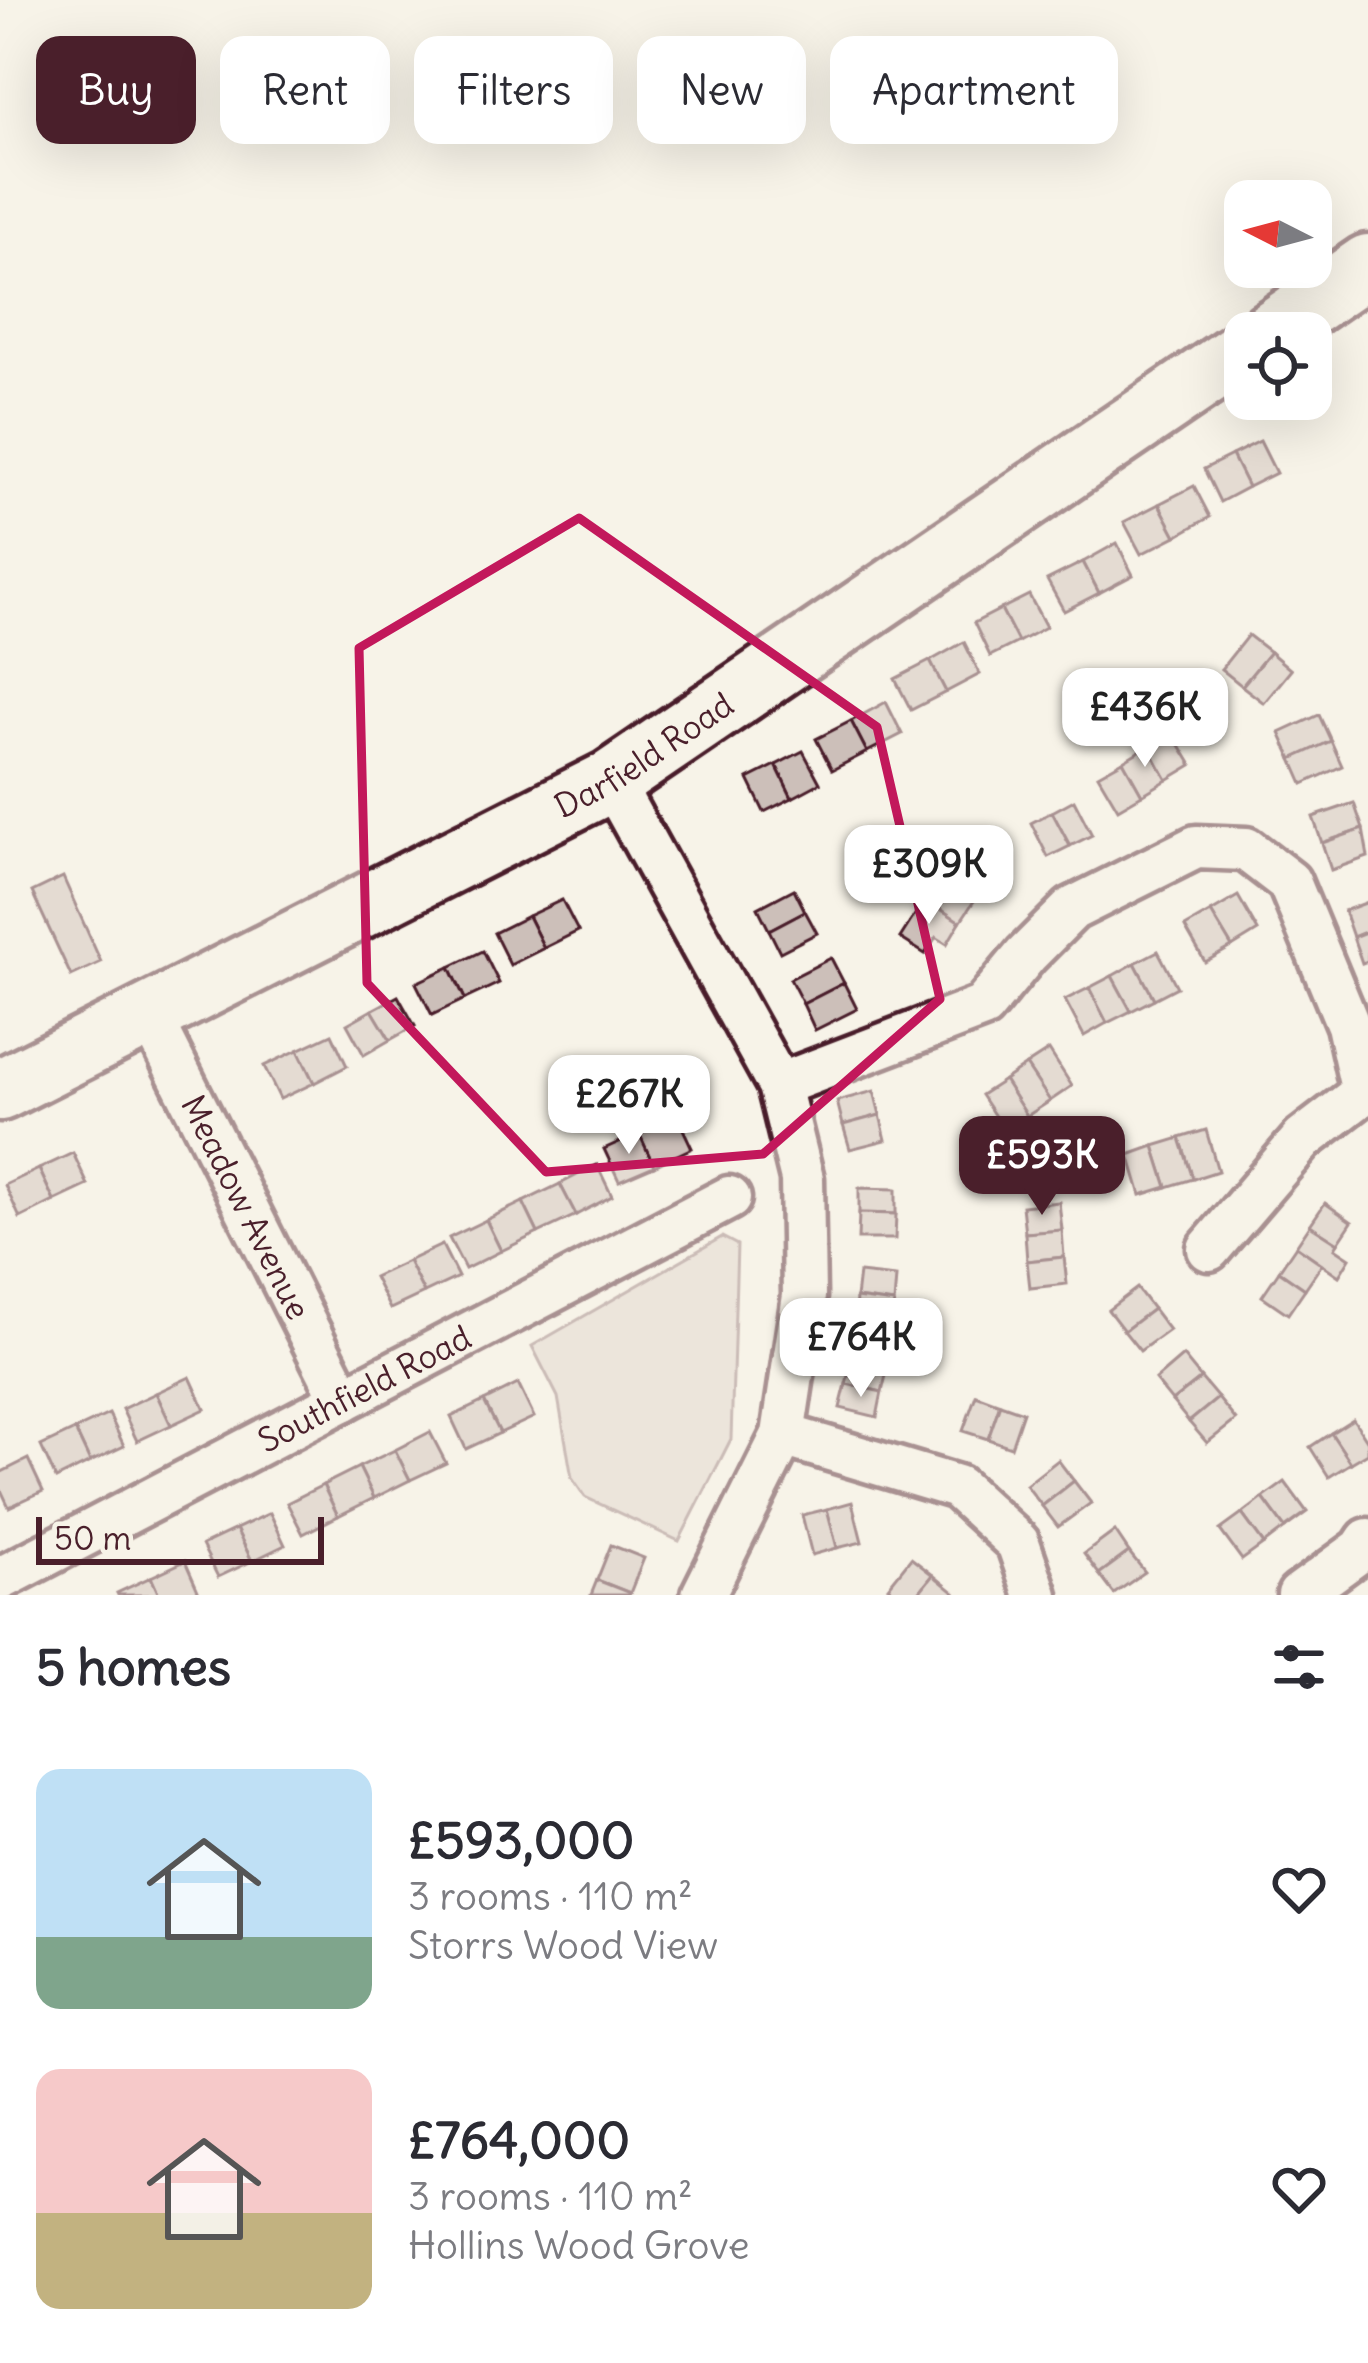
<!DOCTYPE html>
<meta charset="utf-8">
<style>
body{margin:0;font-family:Delius,sans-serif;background:#f2f2f3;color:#2b2b33;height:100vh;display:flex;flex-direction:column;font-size:45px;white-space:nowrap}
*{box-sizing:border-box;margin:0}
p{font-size:39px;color:#7c7c81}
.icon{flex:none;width:66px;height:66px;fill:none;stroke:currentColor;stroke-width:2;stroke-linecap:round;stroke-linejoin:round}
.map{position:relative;height:1595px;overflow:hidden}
.drawer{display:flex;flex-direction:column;background:#fff;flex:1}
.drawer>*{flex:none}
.guide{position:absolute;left:36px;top:36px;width:1296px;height:108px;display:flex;gap:24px}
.needle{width:78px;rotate:276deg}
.controls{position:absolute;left:1224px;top:180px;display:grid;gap:24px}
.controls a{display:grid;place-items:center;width:108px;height:108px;border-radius:24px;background:#fff;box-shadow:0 12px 48px #0002;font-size:60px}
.scale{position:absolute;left:36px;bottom:30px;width:288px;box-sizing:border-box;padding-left:12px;border:6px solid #4a1f2b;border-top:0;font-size:33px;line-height:42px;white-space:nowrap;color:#4a1f2b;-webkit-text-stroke:9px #f7f3e8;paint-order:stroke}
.price{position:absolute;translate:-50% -102px;padding:0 27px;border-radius:24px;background:#fff;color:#222;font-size:39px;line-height:78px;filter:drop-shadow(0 3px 6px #0008)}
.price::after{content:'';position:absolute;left:50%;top:72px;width:36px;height:27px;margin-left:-18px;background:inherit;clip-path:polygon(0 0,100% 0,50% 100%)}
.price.selected{background:#4a1f2b;color:#fff}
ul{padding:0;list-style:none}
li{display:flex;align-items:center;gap:36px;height:300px;padding:0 36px}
li span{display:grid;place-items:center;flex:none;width:336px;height:240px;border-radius:24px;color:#555}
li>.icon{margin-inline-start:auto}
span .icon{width:144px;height:144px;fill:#fffc;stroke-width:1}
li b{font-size:51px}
h2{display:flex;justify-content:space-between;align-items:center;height:144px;padding:0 36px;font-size:51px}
.tag{padding:0 42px;border-radius:24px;background:#fff;box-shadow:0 12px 48px #0002;font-size:42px;line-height:108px}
.tag.selected{background:#4a1f2b;color:#fff}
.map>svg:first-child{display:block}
.green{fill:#ded4cc;stroke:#947a7c;stroke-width:3}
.building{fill:#ccbfb9;stroke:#4a1f2b;stroke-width:3}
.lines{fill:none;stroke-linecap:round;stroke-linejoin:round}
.street-casing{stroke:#4a1f2b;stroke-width:51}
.secondary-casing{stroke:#4a1f2b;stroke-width:69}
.street{stroke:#f7f3e8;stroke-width:42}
.secondary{stroke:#f7f3e8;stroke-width:60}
.marked{fill:none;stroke:#c2185b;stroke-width:9;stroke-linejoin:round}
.labels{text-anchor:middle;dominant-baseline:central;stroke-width:12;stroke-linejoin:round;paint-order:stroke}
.street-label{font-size:33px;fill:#4a1f2b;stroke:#f7f3e8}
</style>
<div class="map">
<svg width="1368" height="1595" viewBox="0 0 1368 1595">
<rect width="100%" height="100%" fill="#f7f3e8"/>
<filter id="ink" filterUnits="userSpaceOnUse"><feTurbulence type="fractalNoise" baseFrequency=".00833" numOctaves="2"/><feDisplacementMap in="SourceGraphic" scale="24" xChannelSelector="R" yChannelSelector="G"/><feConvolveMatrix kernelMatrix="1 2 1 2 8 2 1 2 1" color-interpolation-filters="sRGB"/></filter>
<g filter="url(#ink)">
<polygon class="green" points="722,1237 737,1245 731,1439 679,1541 585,1497 572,1478 558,1397 532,1346"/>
<g class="building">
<polygon points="1260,441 1276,473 1248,487 1232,455"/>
<polygon points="1232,455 1248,487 1220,502 1204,469"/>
<polygon points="1194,486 1210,517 1176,536 1159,504"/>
<polygon points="1159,504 1176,536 1141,554 1124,522"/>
<polygon points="1117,543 1133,575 1099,593 1083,562"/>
<polygon points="1083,562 1099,593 1064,611 1047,580"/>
<polygon points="1029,595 1046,627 1018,642 1001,609"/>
<polygon points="1001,609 1018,642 990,656 974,623"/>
<polygon points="1248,635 1270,652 1242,686 1221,669"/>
<polygon points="964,642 980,674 946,692 930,661"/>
<polygon points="1270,652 1291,670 1264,703 1242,686"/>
<polygon points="930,661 946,692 911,710 895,679"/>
<polygon points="886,702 902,734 867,752 851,721"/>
<polygon points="1319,715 1331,741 1292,759 1280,733"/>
<polygon points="851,721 867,752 832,770 816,739"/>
<polygon points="1172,732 1192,765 1167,780 1148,746"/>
<polygon points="1331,741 1342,766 1303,784 1292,759"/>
<polygon points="1148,746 1167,780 1142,795 1123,761"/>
<polygon points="803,751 820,783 792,798 776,765"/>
<polygon points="1123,761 1142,795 1118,809 1098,775"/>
<polygon points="776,765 792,798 764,812 748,779"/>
<polygon points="1074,800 1092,835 1070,846 1052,812"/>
<polygon points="1354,803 1363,829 1322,843 1313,817"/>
<polygon points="1052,812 1070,846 1048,857 1031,823"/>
<polygon points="970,826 1006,849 991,873 955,851"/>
<polygon points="1363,829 1368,857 1331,870 1322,843"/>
<polygon points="955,851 991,873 976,898 940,875"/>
<polygon points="940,875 976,898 960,922 925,899"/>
<polygon points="63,877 101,962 71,976 32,892"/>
<polygon points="794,889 805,911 769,930 758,908"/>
<polygon points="1238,896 1258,931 1232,947 1211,912"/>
<polygon points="925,899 960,922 947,944 936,937 925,954 900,938"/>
<polygon points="562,900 578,931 544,948 528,916"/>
<polygon points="1368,902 1368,931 1353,937 1344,911"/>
<polygon points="805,911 817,933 780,952 769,930"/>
<polygon points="1211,912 1232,947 1205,962 1185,927"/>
<polygon points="528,916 544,948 510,965 494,933"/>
<polygon points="1368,931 1368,961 1362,963 1353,937"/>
<polygon points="483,951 499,983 465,999 450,967"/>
<polygon points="1158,951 1177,987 1154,999 1135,963"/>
<polygon points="831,958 844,983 803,1004 790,979"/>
<polygon points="1135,963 1154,999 1131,1011 1112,976"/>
<polygon points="450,967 465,999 432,1015 416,983"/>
<polygon points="1112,976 1131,1011 1107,1023 1089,988"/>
<polygon points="844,983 857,1009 815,1030 803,1004"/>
<polygon points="1089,988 1107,1023 1084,1036 1065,1000"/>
<polygon points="398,996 415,1026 390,1040 372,1010"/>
<polygon points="372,1010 390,1040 364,1055 347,1024"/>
<polygon points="332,1034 347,1066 314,1083 298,1050"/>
<polygon points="298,1050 314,1083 280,1099 264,1066"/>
<polygon points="1049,1050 1072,1086 1050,1101 1026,1065"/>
<polygon points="1026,1065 1050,1101 1027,1116 1004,1080"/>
<polygon points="1004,1080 1027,1116 1004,1130 981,1095"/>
<polygon points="874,1091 880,1115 843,1125 837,1101"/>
<polygon points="880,1115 886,1140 850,1149 843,1125"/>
<polygon points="677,1116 692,1148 654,1166 639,1133"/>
<polygon points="1206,1130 1218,1171 1193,1179 1180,1138"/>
<polygon points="639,1133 654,1166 619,1181 604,1149"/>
<polygon points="1180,1138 1193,1179 1167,1187 1154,1146"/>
<polygon points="1154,1146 1167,1187 1141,1195 1129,1155"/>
<polygon points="73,1153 88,1185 54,1201 39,1169"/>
<polygon points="597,1165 612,1196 576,1215 560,1184"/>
<polygon points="39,1169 54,1201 20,1218 5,1185"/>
<polygon points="560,1184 576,1215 538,1233 523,1202"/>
<polygon points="859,1188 896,1189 896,1214 859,1213"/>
<polygon points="523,1202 538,1233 501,1251 486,1220"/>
<polygon points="1059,1202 1062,1230 1025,1233 1022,1206"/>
<polygon points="1325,1203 1352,1222 1338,1243 1310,1225"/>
<polygon points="859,1213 896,1214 895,1239 858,1239"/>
<polygon points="486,1220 501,1251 465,1269 449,1238"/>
<polygon points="1310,1225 1338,1243 1335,1248 1350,1258 1339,1276 1296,1246"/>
<polygon points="1062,1230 1064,1257 1027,1261 1025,1233"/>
<polygon points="442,1245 458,1277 424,1293 408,1261"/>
<polygon points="1296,1246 1322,1264 1305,1289 1279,1271"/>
<polygon points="1064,1257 1067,1284 1030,1288 1027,1261"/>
<polygon points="408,1261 424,1293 390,1309 374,1277"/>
<polygon points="1279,1271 1305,1289 1288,1314 1262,1296"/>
<polygon points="859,1273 896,1277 894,1303 856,1298"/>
<polygon points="1137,1288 1153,1309 1124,1331 1108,1310"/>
<polygon points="856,1298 894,1303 891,1328 854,1324"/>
<polygon points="1153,1309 1169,1330 1140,1351 1124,1331"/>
<polygon points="1183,1356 1201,1378 1172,1401 1155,1380"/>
<polygon points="852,1359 888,1367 882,1392 846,1384"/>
<polygon points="190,1377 205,1409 171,1425 156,1393"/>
<polygon points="1201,1378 1218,1398 1189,1422 1172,1401"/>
<polygon points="518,1384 534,1417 500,1433 484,1401"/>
<polygon points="846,1384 882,1392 877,1417 840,1408"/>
<polygon points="156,1393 171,1425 137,1441 122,1409"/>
<polygon points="976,1395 1000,1404 988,1439 963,1431"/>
<polygon points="1218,1398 1236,1420 1207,1443 1189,1422"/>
<polygon points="484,1401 500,1433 466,1449 451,1417"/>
<polygon points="1000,1404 1023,1412 1011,1447 988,1439"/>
<polygon points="109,1414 124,1446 90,1462 75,1430"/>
<polygon points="1353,1419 1368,1442 1368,1453 1351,1463 1331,1433"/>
<polygon points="75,1430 90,1462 56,1479 41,1446"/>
<polygon points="430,1432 446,1463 410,1480 395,1450"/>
<polygon points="1331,1433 1351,1463 1329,1477 1310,1447"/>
<polygon points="395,1450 410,1480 374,1498 359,1467"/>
<polygon points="28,1459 43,1491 9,1507 0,1488 0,1473"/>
<polygon points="1058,1460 1074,1481 1042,1506 1026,1485"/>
<polygon points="359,1467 374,1498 338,1516 323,1485"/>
<polygon points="1074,1481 1091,1503 1058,1527 1042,1506"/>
<polygon points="1285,1482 1307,1512 1285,1528 1263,1498"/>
<polygon points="323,1485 338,1516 303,1534 287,1503"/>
<polygon points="1263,1498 1285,1528 1264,1544 1242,1514"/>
<polygon points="852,1502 862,1542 837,1548 827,1509"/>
<polygon points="827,1509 837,1548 812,1555 802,1515"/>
<polygon points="270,1513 285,1545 252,1561 236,1529"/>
<polygon points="1242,1514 1264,1544 1242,1560 1220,1530"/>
<polygon points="236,1529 252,1561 218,1577 202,1545"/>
<polygon points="1115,1531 1129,1552 1099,1574 1084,1554"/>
<polygon points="611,1545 644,1558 630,1593 597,1580"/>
<polygon points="1129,1552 1145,1572 1114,1594 1099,1574"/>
<polygon points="911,1558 933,1575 917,1595 898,1595 888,1587"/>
<polygon points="185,1561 199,1593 159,1595 151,1577"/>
<polygon points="933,1575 955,1593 953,1595 917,1595"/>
<polygon points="151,1577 159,1595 118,1595 117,1593"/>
<polygon points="597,1580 630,1593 629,1595 591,1595"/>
</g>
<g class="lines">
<g class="street-casing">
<g id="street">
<polyline points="611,781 779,1085 802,1179 804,1296 783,1435 703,1595"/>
<path id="s1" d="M149 1014 343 1400"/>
<polyline points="779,1085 983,1007 1026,955 1072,909 1196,847 1246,849 1289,882 1348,1025 1363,1093 1303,1139 1209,1249"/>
<polyline points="783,1435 957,1487 1018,1543 1036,1595"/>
<path id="s2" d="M0 1579 729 1198"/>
<polyline points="1299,1595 1362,1549 1368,1540"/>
</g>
</g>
<g class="secondary-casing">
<g id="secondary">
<polyline points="1269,333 1368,265"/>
<path id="s3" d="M0 1090 611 781 1245 349"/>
</g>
</g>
<use href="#street" class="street"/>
<use href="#secondary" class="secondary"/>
</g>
</g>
<path d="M0 0H1368V1595H0ZM579 518 877 727 940 999 763 1154 546 1172 367 983 359 648Z" fill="#f7f3e8" fill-opacity=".55" fill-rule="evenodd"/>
<path class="marked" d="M579 518 877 727 940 999 763 1154 546 1172 367 983 359 648Z"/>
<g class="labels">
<g class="street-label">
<text stroke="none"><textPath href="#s3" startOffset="726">Darfield Road</textPath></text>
<text stroke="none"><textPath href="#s1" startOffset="216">Meadow Avenue</textPath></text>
<text stroke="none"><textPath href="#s2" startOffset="411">Southfield Road</textPath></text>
</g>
</g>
</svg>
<div class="controls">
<a><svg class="needle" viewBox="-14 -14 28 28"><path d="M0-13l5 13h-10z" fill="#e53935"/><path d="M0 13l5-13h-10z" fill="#7c7c81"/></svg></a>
<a><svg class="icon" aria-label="locate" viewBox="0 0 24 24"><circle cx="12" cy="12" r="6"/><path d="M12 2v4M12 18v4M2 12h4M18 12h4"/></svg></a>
</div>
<div class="scale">50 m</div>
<b class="price" style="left:1145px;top:770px">£436K</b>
<b class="price" style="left:929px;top:927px">£309K</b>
<b class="price" style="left:629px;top:1157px">£267K</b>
<b class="price selected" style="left:1042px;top:1218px">£593K</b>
<b class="price" style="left:861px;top:1400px">£764K</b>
<div class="guide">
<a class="tag selected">Buy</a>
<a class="tag">Rent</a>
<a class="tag">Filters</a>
<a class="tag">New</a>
<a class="tag">Apartment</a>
</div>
</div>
<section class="drawer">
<h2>5 homes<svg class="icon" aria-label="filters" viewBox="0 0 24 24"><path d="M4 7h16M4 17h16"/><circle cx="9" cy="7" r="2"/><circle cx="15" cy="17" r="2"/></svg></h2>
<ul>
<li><span style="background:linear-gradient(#bfe0f5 70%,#7fa58c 0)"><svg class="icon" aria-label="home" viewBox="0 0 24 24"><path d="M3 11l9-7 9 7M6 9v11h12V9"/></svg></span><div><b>£593,000</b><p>3 rooms · 110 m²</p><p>Storrs Wood View</p></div><svg class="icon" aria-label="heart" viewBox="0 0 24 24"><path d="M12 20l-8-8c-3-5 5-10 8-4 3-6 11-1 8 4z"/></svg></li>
<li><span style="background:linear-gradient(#f6c9c9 60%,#c2b280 0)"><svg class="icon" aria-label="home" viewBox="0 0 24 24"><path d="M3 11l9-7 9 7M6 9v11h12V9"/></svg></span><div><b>£764,000</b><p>3 rooms · 110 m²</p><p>Hollins Wood Grove</p></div><svg class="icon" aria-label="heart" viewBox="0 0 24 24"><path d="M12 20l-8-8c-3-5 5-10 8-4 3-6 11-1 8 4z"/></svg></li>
</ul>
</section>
